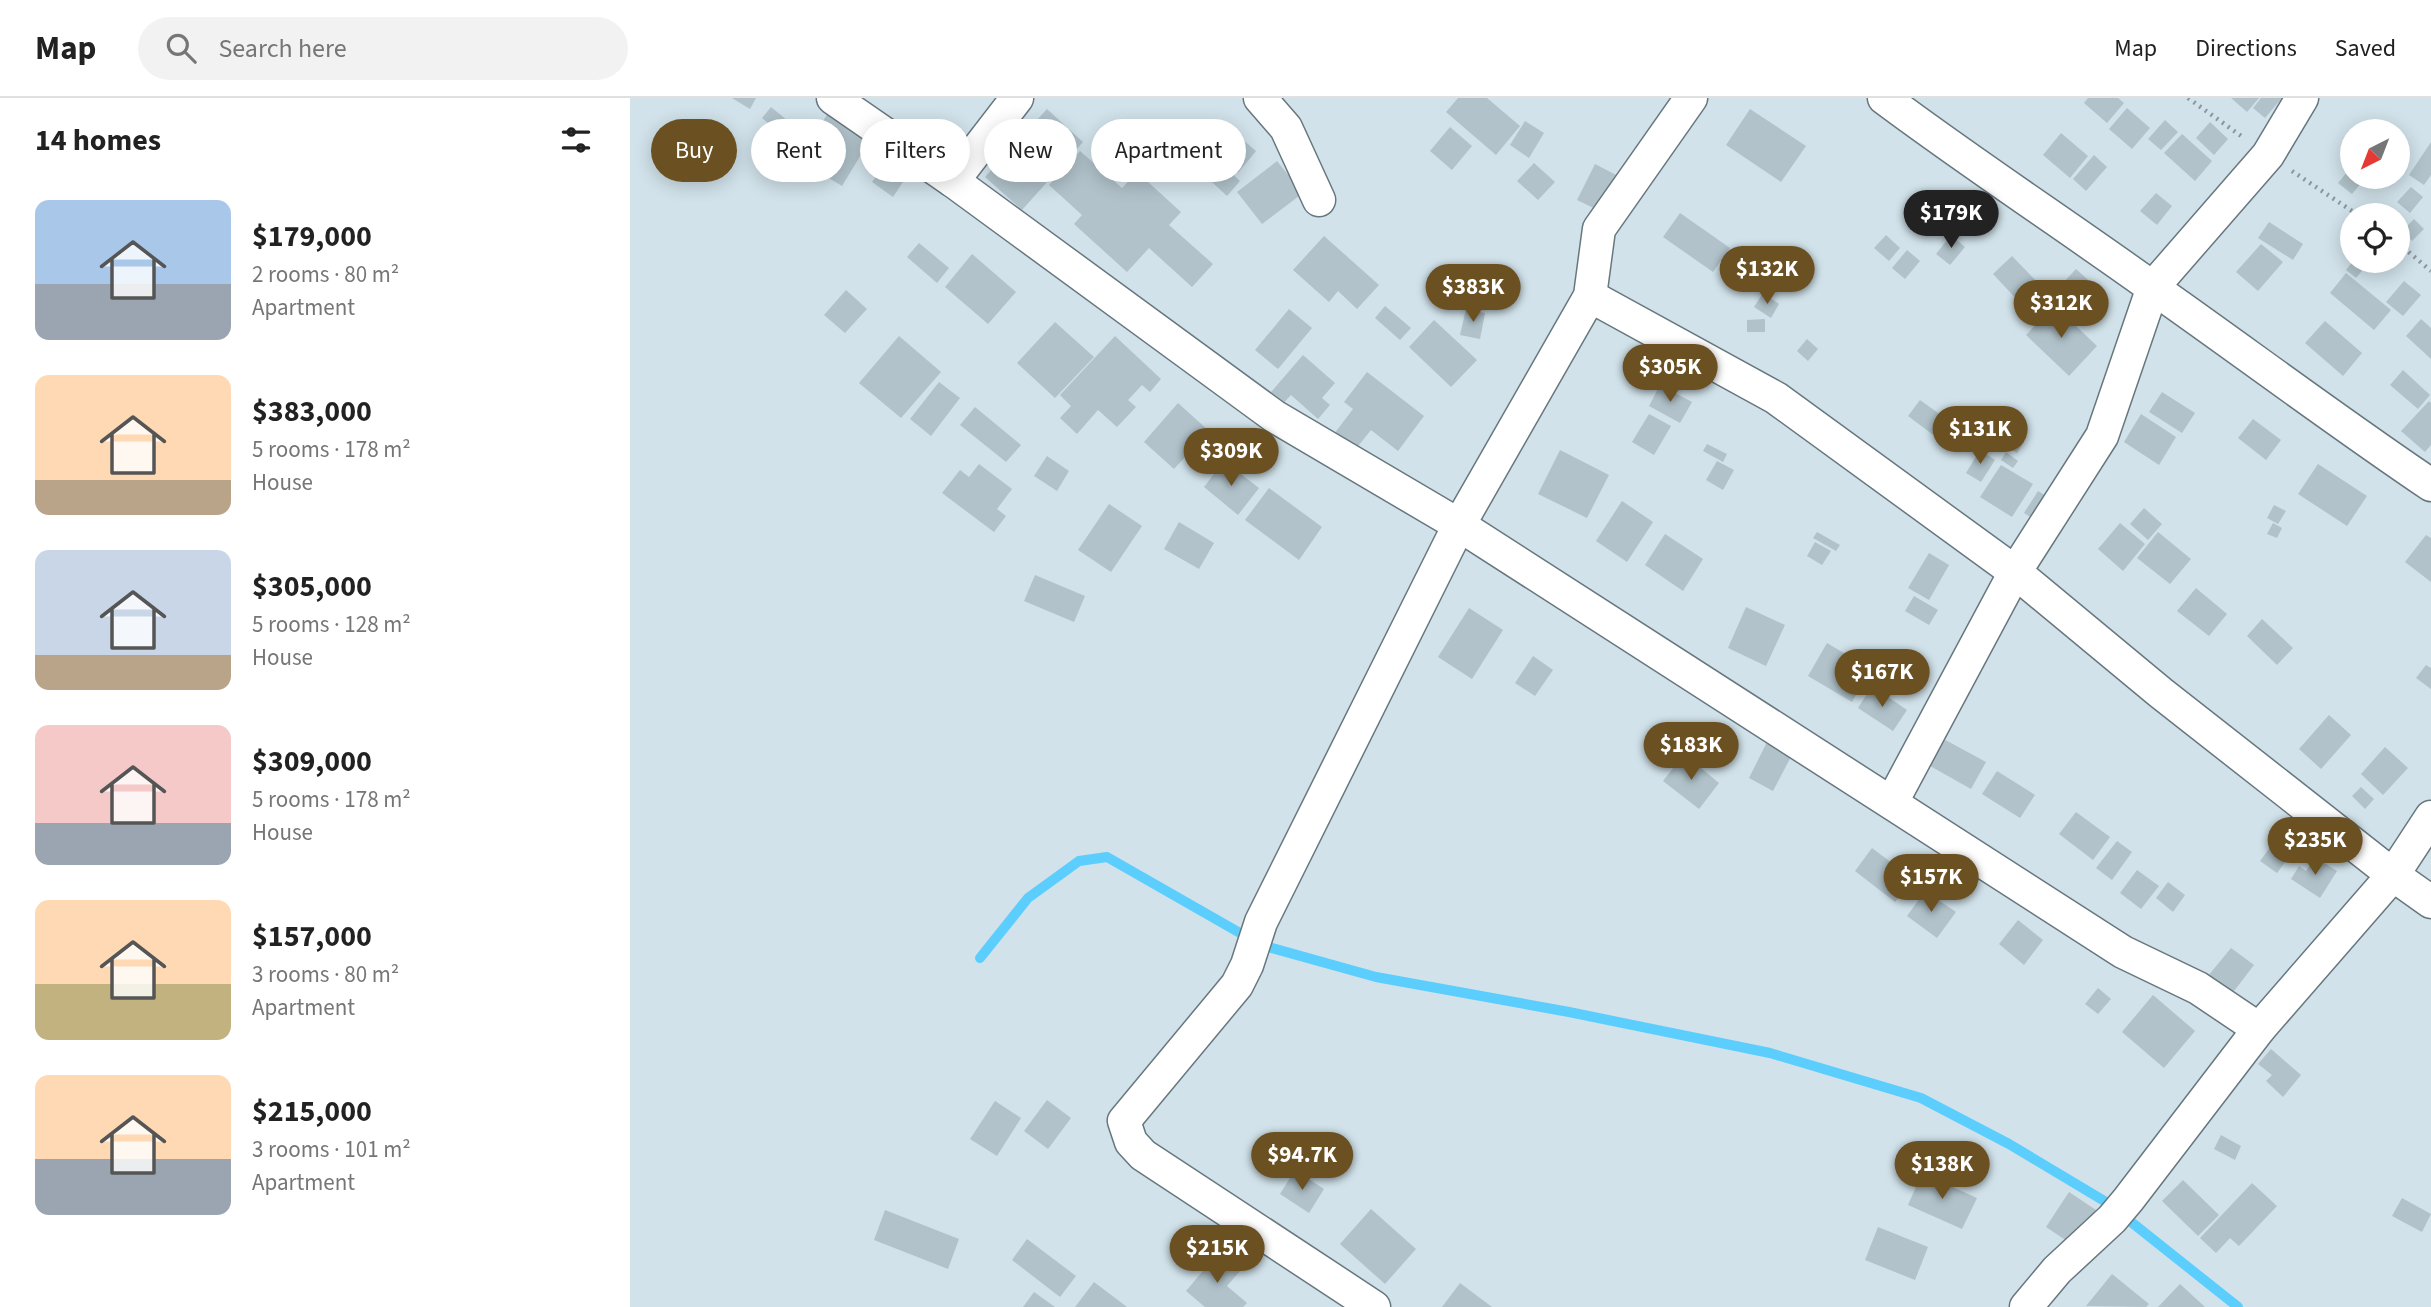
<!DOCTYPE html>
<meta charset="utf-8">
<style>
body{margin:0;font-family:"Source Sans 3",sans-serif;background:#f2f2f2;color:#222;height:100vh;display:flex;flex-direction:column;font-size:26px;white-space:nowrap}
*{box-sizing:border-box;margin:0}
p{font-size:23px;color:#767676}
.icon{flex:none;width:38px;height:38px;fill:none;stroke:currentColor;stroke-width:2;stroke-linecap:round;stroke-linejoin:round}
.map{position:relative;flex:1;overflow:hidden}
.side{display:flex;flex-direction:column;background:#fff;width:630px}
.side>*{flex:none}
.banner{position:absolute;left:21px;top:21px;width:665px;height:63px;display:flex;gap:14px}
.needle{width:46px;rotate:222deg}
.buttons{position:absolute;left:1710px;top:21px;display:grid;gap:14px}
.buttons a{display:grid;place-items:center;width:70px;height:70px;border-radius:50%;background:#fff;box-shadow:0 4px 18px #0003;font-size:35px}
.price{position:absolute;translate:-50% -60px;padding:0 16px;border-radius:24px;background:#6b5022;color:#fff;font-size:23px;line-height:46px;filter:drop-shadow(0 2px 4px #0008)}
.price::after{content:'';position:absolute;left:50%;top:42px;width:21px;height:16px;margin-left:-10px;background:inherit;clip-path:polygon(0 0,100% 0,50% 100%)}
.price.selected{background:#222;color:#fff}
ul{padding:0;list-style:none}
li{display:flex;align-items:center;gap:21px;height:175px;padding:0 35px}
li span{display:grid;place-items:center;flex:none;width:196px;height:140px;border-radius:14px;color:#555}
li>.icon{margin-inline-start:auto}
span .icon{width:84px;height:84px;fill:#fffc;stroke-width:1}
li b{font-size:30px}
h2{display:flex;justify-content:space-between;align-items:center;height:84px;padding:0 35px;font-size:30px}
.tag{padding:0 24px;border-radius:32px;background:#fff;box-shadow:0 4px 18px #0003;font-size:24px;line-height:63px}
.tag.selected{background:#6b5022;color:#fff}
header{display:flex;align-items:center;gap:42px;box-sizing:border-box;height:98px;padding:0 35px;background:#fff;border-bottom:2px solid #e0e0e0}
header strong{font-size:33px}
nav{display:flex;gap:38px;margin-inline-start:auto;font-size:24px}
.search{width:490px;height:63px;background:#f2f2f2;display:flex;align-items:center;gap:18px;box-sizing:border-box;padding:0 24px;border-radius:38px;color:#767676;font-size:26px}
main{display:flex;flex:1;min-height:0}
.map>svg:first-child{display:block}
.lines{fill:none;stroke-linecap:round;stroke-linejoin:round}
.stream{stroke:#5bcefe;stroke-width:10}
.building{fill:#b1c2ca}
.minor-casing{stroke:#67777e;stroke-width:35}
.path{stroke:#8a979d;stroke-width:4.5;stroke-dasharray:2 5;stroke-linecap:butt}
.minor{stroke:#fff;stroke-width:32}
</style>
<header>
<strong>Map</strong>
<div class="search"><svg class="icon" aria-label="search" viewBox="0 0 24 24"><circle cx="10" cy="10" r="6"/><path d="M15 15l6 6"/></svg>Search here</div>
<nav><a>Map</a><a>Directions</a><a>Saved</a></nav>
</header>
<main>
<section class="side">
<h2>14 homes<svg class="icon" aria-label="filters" viewBox="0 0 24 24"><path d="M4 7h16M4 17h16"/><circle cx="9" cy="7" r="2"/><circle cx="15" cy="17" r="2"/></svg></h2>
<ul>
<li><span style="background:linear-gradient(#a9c7e8 60%,#9aa5b1 0)"><svg class="icon" aria-label="home" viewBox="0 0 24 24"><path d="M3 11l9-7 9 7M6 9v11h12V9"/></svg></span><div><b>$179,000</b><p>2 rooms · 80 m²</p><p>Apartment</p></div></li>
<li><span style="background:linear-gradient(#ffd9b3 75%,#b9a48a 0)"><svg class="icon" aria-label="home" viewBox="0 0 24 24"><path d="M3 11l9-7 9 7M6 9v11h12V9"/></svg></span><div><b>$383,000</b><p>5 rooms · 178 m²</p><p>House</p></div></li>
<li><span style="background:linear-gradient(#c9d6e8 75%,#b9a48a 0)"><svg class="icon" aria-label="home" viewBox="0 0 24 24"><path d="M3 11l9-7 9 7M6 9v11h12V9"/></svg></span><div><b>$305,000</b><p>5 rooms · 128 m²</p><p>House</p></div></li>
<li><span style="background:linear-gradient(#f6c9c9 70%,#9aa5b1 0)"><svg class="icon" aria-label="home" viewBox="0 0 24 24"><path d="M3 11l9-7 9 7M6 9v11h12V9"/></svg></span><div><b>$309,000</b><p>5 rooms · 178 m²</p><p>House</p></div></li>
<li><span style="background:linear-gradient(#ffd9b3 60%,#c2b280 0)"><svg class="icon" aria-label="home" viewBox="0 0 24 24"><path d="M3 11l9-7 9 7M6 9v11h12V9"/></svg></span><div><b>$157,000</b><p>3 rooms · 80 m²</p><p>Apartment</p></div></li>
<li><span style="background:linear-gradient(#ffd9b3 60%,#9aa5b1 0)"><svg class="icon" aria-label="home" viewBox="0 0 24 24"><path d="M3 11l9-7 9 7M6 9v11h12V9"/></svg></span><div><b>$215,000</b><p>3 rooms · 101 m²</p><p>Apartment</p></div></li>
</ul>
</section>
<div class="map">
<svg width="1801" height="1209" viewBox="0 0 1801 1209">
<rect width="100%" height="100%" fill="#d1e2ea"/>
<g class="lines">
<polyline class="stream" points="350,860 398,800 449,763 477,759 631,847 746,879 939,914 1140,955 1291,1000 1379,1046 1476,1104 1608,1209"/>
</g>
<g class="building">
<polygon points="102,0 126,0 120,11"/>
<polygon points="828,0 857,0 890,28 866,57 816,14"/>
<polygon points="1458,0 1488,0 1494,5 1477,25 1454,5"/>
<polygon points="1601,0 1629,0 1617,14"/>
<polygon points="1631,0 1652,0 1635,20 1623,10"/>
<polygon points="141,9 169,32 159,43 132,20"/>
<polygon points="1497,10 1520,30 1502,51 1479,31"/>
<polygon points="417,11 453,44 392,112 355,79"/>
<polygon points="1120,11 1176,48 1151,84 1096,47"/>
<polygon points="198,15 240,42 212,88 169,62"/>
<polygon points="1535,22 1548,34 1531,52 1518,41"/>
<polygon points="591,23 626,53 608,75 572,44"/>
<polygon points="895,23 914,35 899,60 880,47"/>
<polygon points="1580,24 1598,41 1584,57 1566,40"/>
<polygon points="820,29 842,48 822,72 800,53"/>
<polygon points="1431,35 1458,58 1440,80 1413,57"/>
<polygon points="1552,36 1582,63 1565,83 1534,55"/>
<polygon points="1801,44 1801,77 1794,87 1779,77"/>
<polygon points="450,53 492,90 507,74 551,114 539,127 583,166 562,189 519,150 497,174 444,126 452,117 419,87"/>
<polygon points="1464,57 1477,69 1456,93 1443,81"/>
<polygon points="584,59 610,83 597,98 571,74"/>
<polygon points="257,63 277,78 263,99 242,84"/>
<polygon points="647,63 673,95 632,126 607,94"/>
<polygon points="904,65 925,84 908,102 887,83"/>
<polygon points="965,66 992,80 974,115 947,102"/>
<polygon points="1718,73 1722,79 1732,84 1722,96 1708,85"/>
<polygon points="1781,89 1793,99 1780,115 1767,104"/>
<polygon points="1526,95 1542,108 1527,127 1510,113"/>
<polygon points="1050,115 1100,150 1083,174 1033,139"/>
<polygon points="1784,121 1794,131 1782,143 1772,133"/>
<polygon points="1639,124 1673,146 1663,162 1628,140"/>
<polygon points="1256,137 1270,150 1259,163 1244,150"/>
<polygon points="1321,137 1335,149 1320,167 1306,156"/>
<polygon points="694,138 749,187 727,211 708,193 699,204 663,172"/>
<polygon points="289,145 319,170 307,185 277,159"/>
<polygon points="1631,146 1653,164 1628,193 1606,174"/>
<polygon points="1277,152 1290,163 1275,181 1262,170"/>
<polygon points="342,156 386,194 358,226 315,189"/>
<polygon points="1382,158 1411,188 1391,206 1363,176"/>
<polygon points="1723,163 1740,163 1726,180 1716,172"/>
<polygon points="1446,171 1467,190 1440,219 1419,200"/>
<polygon points="1716,175 1761,212 1744,232 1700,195"/>
<polygon points="1774,183 1791,197 1773,218 1756,204"/>
<polygon points="216,192 237,211 215,235 194,217"/>
<polygon points="1133,195 1149,206 1141,220 1124,209"/>
<polygon points="1424,207 1467,248 1439,278 1396,237"/>
<polygon points="755,208 781,230 770,242 745,220"/>
<polygon points="659,211 682,230 648,271 625,252"/>
<polygon points="836,211 855,215 850,241 830,237"/>
<polygon points="1135,221 1135,234 1117,234 1117,222"/>
<polygon points="1791,221 1801,230 1801,261 1776,238"/>
<polygon points="804,222 847,262 821,289 779,249"/>
<polygon points="1695,223 1732,255 1713,278 1675,245"/>
<polygon points="425,224 464,259 425,300 387,265"/>
<polygon points="269,238 311,274 271,320 229,285"/>
<polygon points="485,238 531,281 520,294 512,287 498,302 506,309 487,329 468,312 447,336 430,320 441,308 430,297"/>
<polygon points="1177,241 1188,251 1178,263 1167,253"/>
<polygon points="673,257 705,285 692,300 700,307 688,321 661,297 647,312 635,301"/>
<polygon points="1773,272 1800,297 1788,311 1760,287"/>
<polygon points="737,274 794,318 768,353 741,332 725,352 704,336 723,311 714,304"/>
<polygon points="309,284 330,300 301,338 280,321"/>
<polygon points="1030,287 1062,304 1050,325 1019,308"/>
<polygon points="1532,294 1565,315 1552,335 1519,314"/>
<polygon points="1290,302 1318,322 1306,339 1278,318"/>
<polygon points="1799,303 1801,305 1801,347 1795,354 1771,333"/>
<polygon points="548,305 579,333 544,371 514,344"/>
<polygon points="345,309 391,347 376,364 330,327"/>
<polygon points="1019,316 1041,328 1024,357 1002,344"/>
<polygon points="1511,316 1546,339 1529,367 1494,344"/>
<polygon points="1623,321 1651,342 1636,362 1608,340"/>
<polygon points="1385,339 1394,344 1387,355 1378,350"/>
<polygon points="1077,346 1097,356 1093,364 1073,353"/>
<polygon points="930,352 979,377 957,420 908,396"/>
<polygon points="1350,352 1365,362 1351,384 1336,375"/>
<polygon points="1376,354 1388,363 1383,370 1371,362"/>
<polygon points="417,358 439,373 427,393 404,378"/>
<polygon points="594,363 629,390 608,417 574,389"/>
<polygon points="1087,363 1104,372 1093,392 1076,382"/>
<polygon points="349,366 382,391 367,411 376,418 364,434 312,395 330,372 339,379"/>
<polygon points="1688,366 1737,398 1717,428 1668,396"/>
<polygon points="1371,367 1403,386 1382,419 1350,399"/>
<polygon points="639,390 692,429 669,462 615,422"/>
<polygon points="1408,393 1421,401 1407,423 1394,415"/>
<polygon points="992,403 1023,424 997,464 966,443"/>
<polygon points="479,406 512,428 481,474 448,452"/>
<polygon points="1644,407 1656,413 1648,426 1637,420"/>
<polygon points="1514,410 1532,426 1518,442 1500,426"/>
<polygon points="549,424 584,445 569,471 534,451"/>
<polygon points="1490,425 1515,446 1493,473 1468,451"/>
<polygon points="1643,425 1652,430 1647,440 1637,436"/>
<polygon points="1187,434 1210,447 1206,453 1183,440"/>
<polygon points="1528,434 1561,461 1540,486 1507,460"/>
<polygon points="1035,436 1073,461 1053,493 1015,467"/>
<polygon points="1796,437 1801,440 1801,484 1775,464"/>
<polygon points="1185,444 1201,453 1192,467 1177,458"/>
<polygon points="1299,455 1319,467 1299,502 1278,490"/>
<polygon points="405,477 455,498 444,524 394,503"/>
<polygon points="1566,490 1597,516 1579,538 1547,513"/>
<polygon points="1284,498 1308,512 1299,527 1275,513"/>
<polygon points="1116,509 1155,527 1136,568 1098,550"/>
<polygon points="839,510 873,532 842,581 808,559"/>
<polygon points="1632,521 1663,550 1647,567 1617,538"/>
<polygon points="1197,545 1241,571 1222,604 1178,578"/>
<polygon points="903,558 923,572 905,598 885,585"/>
<polygon points="1796,567 1801,570 1801,591 1786,580"/>
<polygon points="1242,588 1277,612 1263,633 1228,610"/>
<polygon points="1699,617 1721,637 1691,671 1669,651"/>
<polygon points="1308,638 1356,664 1341,691 1293,664"/>
<polygon points="1139,640 1164,653 1143,693 1119,680"/>
<polygon points="1755,649 1778,670 1753,697 1731,676"/>
<polygon points="1054,656 1089,685 1069,711 1033,683"/>
<polygon points="1367,673 1405,697 1390,720 1352,696"/>
<polygon points="1731,689 1744,701 1735,711 1722,698"/>
<polygon points="1446,714 1480,739 1463,762 1429,736"/>
<polygon points="1656,728 1673,741 1647,775 1630,763"/>
<polygon points="1487,743 1502,754 1482,782 1466,770"/>
<polygon points="1242,750 1283,781 1265,804 1225,773"/>
<polygon points="1685,759 1707,773 1690,800 1661,781 1669,768 1676,773"/>
<polygon points="1507,772 1529,788 1511,811 1490,795"/>
<polygon points="1538,784 1555,797 1543,814 1526,800"/>
<polygon points="1295,793 1326,814 1307,840 1277,818"/>
<polygon points="1388,822 1413,842 1394,867 1369,846"/>
<polygon points="1601,850 1624,867 1601,897 1578,878"/>
<polygon points="1468,890 1481,901 1468,916 1455,906"/>
<polygon points="1523,897 1565,933 1534,970 1492,934"/>
<polygon points="1641,951 1671,977 1653,999 1636,983 1642,977 1628,966"/>
<polygon points="417,1002 441,1020 418,1051 394,1033"/>
<polygon points="365,1003 391,1020 367,1058 340,1041"/>
<polygon points="1591,1037 1611,1048 1605,1062 1584,1051"/>
<polygon points="665,1072 694,1091 679,1115 650,1096"/>
<polygon points="1292,1075 1347,1100 1332,1131 1278,1107"/>
<polygon points="1553,1082 1589,1117 1568,1138 1532,1103"/>
<polygon points="1622,1085 1647,1108 1609,1148 1600,1140 1586,1155 1570,1140"/>
<polygon points="1439,1094 1472,1116 1449,1151 1416,1129"/>
<polygon points="1772,1100 1801,1116 1792,1134 1762,1118"/>
<polygon points="741,1111 786,1151 755,1186 710,1146"/>
<polygon points="255,1112 329,1141 318,1171 244,1142"/>
<polygon points="1248,1129 1298,1149 1285,1182 1235,1162"/>
<polygon points="397,1141 446,1178 430,1199 382,1162"/>
<polygon points="588,1155 610,1173 597,1188 617,1205 613,1209 575,1209 556,1193"/>
<polygon points="1482,1176 1519,1206 1516,1209 1456,1208"/>
<polygon points="464,1184 497,1209 445,1209"/>
<polygon points="830,1185 862,1209 812,1209"/>
<polygon points="1550,1186 1575,1209 1528,1209"/>
<polygon points="404,1194 425,1209 393,1209"/>
</g>
<g class="lines">
<g class="minor-casing">
<g id="minor">
<polyline points="203,0 323,83 644,318 829,427 1493,854 1568,890 1629,931"/>
<polyline points="630,0 656,30 689,102"/>
<path d="M1254 0C1341 65 1431 124 1519 187 1613 253 1706 323 1801 387"/>
<polyline points="323,83 387,0"/>
<polyline points="960,198 1146,300 1385,474 1531,595 1763,777 1801,804"/>
<polyline points="1262,704 1385,474 1472,338 1523,189 1638,57 1672,0"/>
<polyline points="744,1209 513,1057 501,1044 494,1023 607,887 617,867 631,824 829,427 960,198 969,131 1061,0"/>
<polyline points="1396,1209 1427,1172 1482,1121 1498,1102 1629,931 1763,777 1801,719"/>
</g>
</g>
<g class="path">
<polyline points="1558,0 1614,40"/>
<polyline points="1662,73 1728,117"/>
<polyline points="1768,145 1801,173"/>
</g>
<use href="#minor" class="minor"/>
</g>
</svg>
<div class="buttons">
<a><svg class="needle" viewBox="-14 -14 28 28"><path d="M0-13l5 13h-10z" fill="#e53935"/><path d="M0 13l5-13h-10z" fill="#767676"/></svg></a>
<a><svg class="icon" aria-label="locate" viewBox="0 0 24 24"><circle cx="12" cy="12" r="6"/><path d="M12 2v4M12 18v4M2 12h4M18 12h4"/></svg></a>
</div>
<b class="price selected" style="left:1321px;top:152px">$179K</b>
<b class="price" style="left:1137px;top:208px">$132K</b>
<b class="price" style="left:843px;top:226px">$383K</b>
<b class="price" style="left:1431px;top:242px">$312K</b>
<b class="price" style="left:1040px;top:306px">$305K</b>
<b class="price" style="left:1350px;top:368px">$131K</b>
<b class="price" style="left:601px;top:390px">$309K</b>
<b class="price" style="left:1252px;top:611px">$167K</b>
<b class="price" style="left:1061px;top:684px">$183K</b>
<b class="price" style="left:1685px;top:779px">$235K</b>
<b class="price" style="left:1301px;top:816px">$157K</b>
<b class="price" style="left:672px;top:1094px">$94.7K</b>
<b class="price" style="left:1312px;top:1103px">$138K</b>
<b class="price" style="left:587px;top:1187px">$215K</b>
<div class="banner">
<a class="tag selected">Buy</a>
<a class="tag">Rent</a>
<a class="tag">Filters</a>
<a class="tag">New</a>
<a class="tag">Apartment</a>
</div>
</div>
</main>
